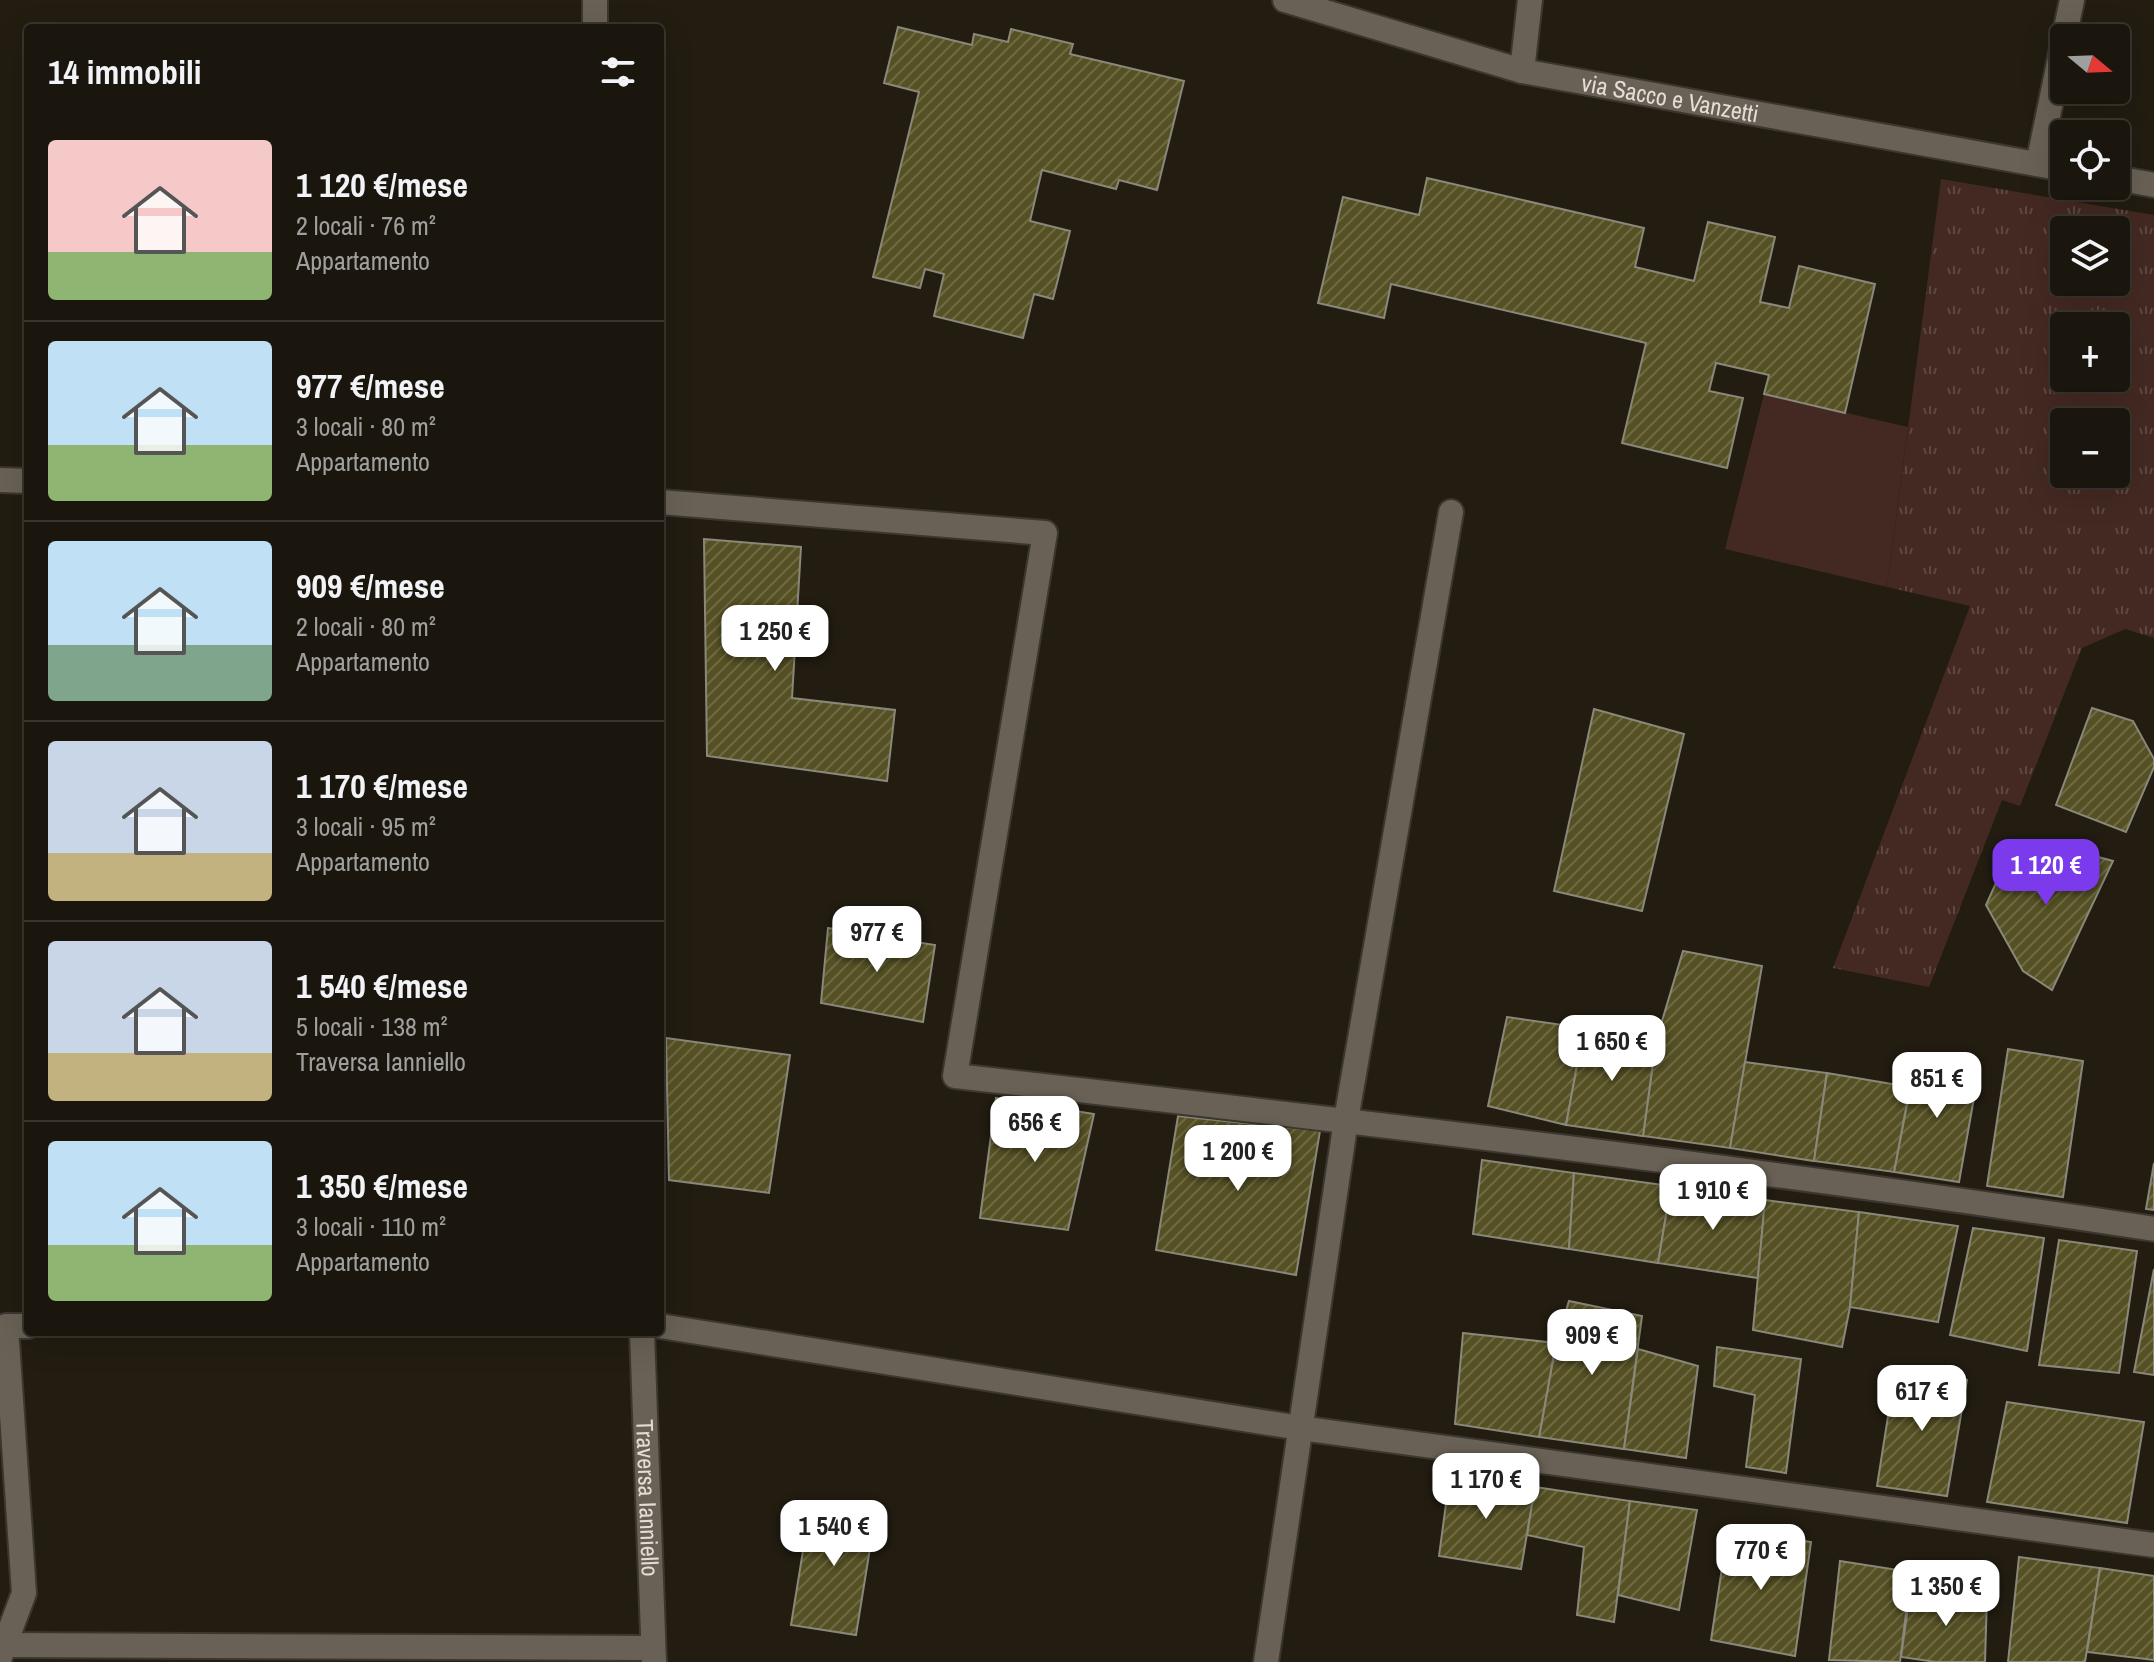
<!DOCTYPE html>
<html lang="it">
<meta charset="utf-8">
<style>
body{margin:0;font-family:"Archivo Narrow",sans-serif;background:#231e16;color:#f1f3f6;height:100vh;display:flex;flex-direction:column;font-size:30px;white-space:nowrap}
*{box-sizing:border-box;margin:0}
p{font-size:26px;color:#9f9f9d}
.icon{flex:none;width:44px;height:44px;fill:none;stroke:currentColor;stroke-width:2;stroke-linecap:round;stroke-linejoin:round}
.map{position:relative;flex:1;overflow:hidden}
.panel{position:absolute;left:24px;top:24px;width:640px;height:1312px;display:flex;flex-direction:column;background:#1a150d;border-radius:8px;box-shadow:0 8px 32px #0002,0 0 0 2px #38342e}
.panel>*{flex:none}
.needle{width:52px;rotate:109deg}
.tools{position:absolute;left:2050px;top:24px;display:grid;gap:16px}
.tools a{display:grid;place-items:center;width:80px;height:80px;border-radius:8px;background:#1a150d;box-shadow:0 8px 32px #0002,0 0 0 2px #38342e;font-size:40px}
.price{position:absolute;translate:-50% -68px;padding:0 18px;border-radius:16px;background:#fff;color:#222;font-size:26px;line-height:52px;filter:drop-shadow(0 2px 4px #0008)}
.price::after{content:'';position:absolute;left:50%;top:48px;width:24px;height:18px;margin-left:-12px;background:inherit;clip-path:polygon(0 0,100% 0,50% 100%)}
.price.on{background:#7c3aed;color:#fff}
ul{padding:0;list-style:none}
li{display:flex;align-items:center;gap:24px;height:200px;padding:0 24px}
li+li{border-top:2px solid #38342e}
li span{display:grid;place-items:center;flex:none;width:224px;height:160px;border-radius:8px;color:#555}
li>.icon{margin-inline-start:auto}
span .icon{width:96px;height:96px;fill:#fffc;stroke-width:1}
li b{font-size:34px}
h2{display:flex;justify-content:space-between;align-items:center;height:96px;padding:0 24px;font-size:34px}
.map>svg:first-child{display:block}
.grass{fill:url(#grass-tufts);fill-rule:evenodd}
.pitch{fill:#432922}
.building{fill:url(#building-hatch);stroke:#898879;stroke-width:2}
.lines{fill:none;stroke-linecap:round;stroke-linejoin:round}
.minor-casing{stroke:#3b3630;stroke-width:28}
.minor{stroke:#696155;stroke-width:24}
.labels{text-anchor:middle;dominant-baseline:central;stroke-width:8;stroke-linejoin:round;paint-order:stroke}
.street-label{font-size:24px;fill:#e2ded7;stroke:#090704}
</style>
<div class="map">
<svg width="2154" height="1662" viewBox="0 0 2154 1662">
<defs>
<pattern id="grass-tufts" width="24" height="20" patternUnits="userSpaceOnUse" patternTransform="scale(2)"><rect width="24" height="20" fill="#432922"/><path d="M3 7l-1-3M5 7V3M7 7l1-3M15 17l-1-3M17 17v-4M19 17l1-3" fill="none" stroke="#5e4841"/></pattern>
<pattern id="building-hatch" width="6" height="6" patternUnits="userSpaceOnUse" patternTransform="scale(2)"><rect width="6" height="6" fill="#565124"/><path d="M-1 1l2-2M0 6l6-6M5 7l2-2" fill="none" stroke="#6e6a43"/></pattern>
</defs>
<rect width="100%" height="100%" fill="#221c11"/>
<path class="grass" d="M1941 179 2154 215V638L2125 629 2082 648 2020 806 2002 800 1929 987 1833 968 1970 606 1887 587ZM2116 230V282H2064V230ZM2064 326H2116V378H2064ZM2064 422H2116V474H2064Z"/>
<polygon class="pitch" points="1764,394 1908,427 1887,587 1725,549"/>
<g class="building">
<polygon points="898,27 972,45 974,34 1008,42 1011,29 1073,44 1070,54 1184,81 1157,190 1119,180 1116,189 1042,170 1030,221 1070,231 1053,299 1034,294 1023,338 934,316 944,274 925,269 920,288 873,277 919,92 884,83"/>
<polygon points="1427,178 1644,228 1635,267 1694,281 1708,222 1775,237 1760,302 1789,308 1799,266 1875,284 1845,413 1764,394 1769,375 1716,363 1709,391 1743,398 1727,468 1622,443 1646,343 1391,284 1384,318 1318,303 1343,197 1419,215"/>
<polygon points="704,539 801,547 792,698 895,710 887,781 707,756"/>
<polygon points="2092,708 2133,721 2154,759 2154,767 2126,832 2056,805"/>
<polygon points="1594,709 1684,734 1642,911 1554,891"/>
<polygon points="2053,845 2113,861 2052,990 2023,971 1986,905 2011,850 2040,860"/>
<polygon points="828,928 935,945 923,1022 821,1003"/>
<polygon points="1683,951 1762,966 1730,1148 1643,1136 1656,1041"/>
<polygon points="1507,1017 1584,1028 1566,1125 1488,1106"/>
<polygon points="1584,1028 1656,1041 1643,1136 1566,1125"/>
<polygon points="666,1038 790,1055 769,1193 669,1180"/>
<polygon points="2008,1049 2083,1061 2063,1197 1987,1186"/>
<polygon points="1916,1057 1979,1070 1959,1182 1894,1172"/>
<polygon points="1745,1062 1827,1073 1814,1161 1730,1148"/>
<polygon points="1827,1073 1910,1087 1894,1172 1814,1161"/>
<polygon points="996,1098 1094,1114 1068,1230 980,1218"/>
<polygon points="1178,1116 1320,1131 1296,1275 1156,1250"/>
<polygon points="1482,1160 1574,1173 1569,1249 1473,1234"/>
<polygon points="2154,1163 2154,1210 2146,1209"/>
<polygon points="1574,1173 1671,1186 1658,1263 1569,1249"/>
<polygon points="1671,1186 1765,1200 1758,1278 1658,1263"/>
<polygon points="1765,1200 1859,1212 1850,1307 1842,1347 1753,1330"/>
<polygon points="1859,1212 1958,1226 1938,1322 1850,1307"/>
<polygon points="1973,1228 2044,1238 2027,1351 1950,1335"/>
<polygon points="2059,1240 2137,1251 2119,1373 2039,1365"/>
<polygon points="2154,1269 2154,1375 2134,1372"/>
<polygon points="1569,1301 1642,1316 1624,1449 1539,1437 1556,1343"/>
<polygon points="1463,1333 1556,1343 1539,1437 1455,1424"/>
<polygon points="1717,1347 1801,1359 1786,1473 1746,1467 1755,1395 1714,1386"/>
<polygon points="1638,1349 1698,1366 1686,1458 1624,1449"/>
<polygon points="1895,1372 1967,1380 1947,1496 1877,1486"/>
<polygon points="2007,1402 2144,1422 2127,1523 1987,1502"/>
<polygon points="1450,1474 1535,1487 1521,1569 1439,1556"/>
<polygon points="1535,1487 1630,1501 1614,1622 1577,1615 1584,1547 1527,1535"/>
<polygon points="811,1501 876,1511 856,1635 791,1625"/>
<polygon points="1630,1501 1697,1510 1679,1610 1618,1595"/>
<polygon points="1728,1529 1811,1542 1795,1656 1711,1640"/>
<polygon points="2019,1557 2100,1568 2085,1662 2008,1662"/>
<polygon points="1840,1561 1911,1572 1900,1662 1829,1660"/>
<polygon points="2100,1568 2154,1576 2154,1660 2087,1652"/>
<polygon points="1910,1593 1987,1596 1985,1662 1936,1662 1901,1657"/>
</g>
<g class="lines">
<g class="minor-casing">
<g id="minor">
<polyline points="595,0 595,28"/>
<path id="s1" d="M1285 0 1522 71 2064 169"/>
<polyline points="2064,38 2072,0"/>
<polyline points="1522,71 1530,0"/>
<polyline points="2038,164 2064,39"/>
<polyline points="2116,178 2154,185"/>
<polyline points="0,480 28,481"/>
<path d="M660 502 1045 533 955 1076C1356 1121 1756 1168 2154 1229"/>
<polyline points="660,1326 1300,1428 2154,1545"/>
<path id="s2" d="M642 1332 654 1662"/>
<polyline points="5,1645 653,1648"/>
<polyline points="0,1657 24,1593 6,1326 28,1326"/>
<polyline points="1266,1662 1346,1120 1451,512"/>
</g>
</g>
<use href="#minor" class="minor"/>
</g>
<g class="labels">
<g class="street-label">
<text stroke="none"><textPath href="#s1" startOffset="398">via Sacco e Vanzetti</textPath></text>
<text stroke="none"><textPath href="#s2" startOffset="166">Traversa Ianniello</textPath></text>
</g>
</g>
</svg>
<div class="tools">
<a><svg class="needle" viewBox="-14 -14 28 28"><path d="M0-13l5 13h-10z" fill="#e53935"/><path d="M0 13l5-13h-10z" fill="#9f9f9d"/></svg></a>
<a><svg class="icon" aria-label="locate" viewBox="0 0 24 24"><circle cx="12" cy="12" r="6"/><path d="M12 2v4M12 18v4M2 12h4M18 12h4"/></svg></a>
<a><svg class="icon" aria-label="layers" viewBox="0 0 24 24"><path d="M12 4l9 5-9 5-9-5zM3 14l9 5 9-5"/></svg></a>
<a>+</a>
<a>−</a>
</div>
<b class="price" style="left:775px;top:673px">1 250 €</b>
<b class="price on" style="left:2046px;top:907px">1 120 €</b>
<b class="price" style="left:877px;top:974px">977 €</b>
<b class="price" style="left:1612px;top:1083px">1 650 €</b>
<b class="price" style="left:1937px;top:1120px">851 €</b>
<b class="price" style="left:1035px;top:1164px">656 €</b>
<b class="price" style="left:1238px;top:1193px">1 200 €</b>
<b class="price" style="left:1713px;top:1232px">1 910 €</b>
<b class="price" style="left:1592px;top:1377px">909 €</b>
<b class="price" style="left:1922px;top:1433px">617 €</b>
<b class="price" style="left:1486px;top:1521px">1 170 €</b>
<b class="price" style="left:834px;top:1568px">1 540 €</b>
<b class="price" style="left:1761px;top:1592px">770 €</b>
<b class="price" style="left:1946px;top:1628px">1 350 €</b>
<section class="panel">
<h2>14 immobili<svg class="icon" aria-label="filters" viewBox="0 0 24 24"><path d="M4 7h16M4 17h16"/><circle cx="9" cy="7" r="2"/><circle cx="15" cy="17" r="2"/></svg></h2>
<ul>
<li><span style="background:linear-gradient(#f6c9c9 70%,#8fb573 0)"><svg class="icon" aria-label="home" viewBox="0 0 24 24"><path d="M3 11l9-7 9 7M6 9v11h12V9"/></svg></span><div><b>1 120 €/mese</b><p>2 locali · 76 m²</p><p>Appartamento</p></div></li>
<li><span style="background:linear-gradient(#bfe0f5 65%,#8fb573 0)"><svg class="icon" aria-label="home" viewBox="0 0 24 24"><path d="M3 11l9-7 9 7M6 9v11h12V9"/></svg></span><div><b>977 €/mese</b><p>3 locali · 80 m²</p><p>Appartamento</p></div></li>
<li><span style="background:linear-gradient(#bfe0f5 65%,#7fa58c 0)"><svg class="icon" aria-label="home" viewBox="0 0 24 24"><path d="M3 11l9-7 9 7M6 9v11h12V9"/></svg></span><div><b>909 €/mese</b><p>2 locali · 80 m²</p><p>Appartamento</p></div></li>
<li><span style="background:linear-gradient(#c9d6e8 70%,#c2b280 0)"><svg class="icon" aria-label="home" viewBox="0 0 24 24"><path d="M3 11l9-7 9 7M6 9v11h12V9"/></svg></span><div><b>1 170 €/mese</b><p>3 locali · 95 m²</p><p>Appartamento</p></div></li>
<li><span style="background:linear-gradient(#c9d6e8 70%,#c2b280 0)"><svg class="icon" aria-label="home" viewBox="0 0 24 24"><path d="M3 11l9-7 9 7M6 9v11h12V9"/></svg></span><div><b>1 540 €/mese</b><p>5 locali · 138 m²</p><p>Traversa Ianniello</p></div></li>
<li><span style="background:linear-gradient(#bfe0f5 65%,#8fb573 0)"><svg class="icon" aria-label="home" viewBox="0 0 24 24"><path d="M3 11l9-7 9 7M6 9v11h12V9"/></svg></span><div><b>1 350 €/mese</b><p>3 locali · 110 m²</p><p>Appartamento</p></div></li>
</ul>
</section>
</div>
